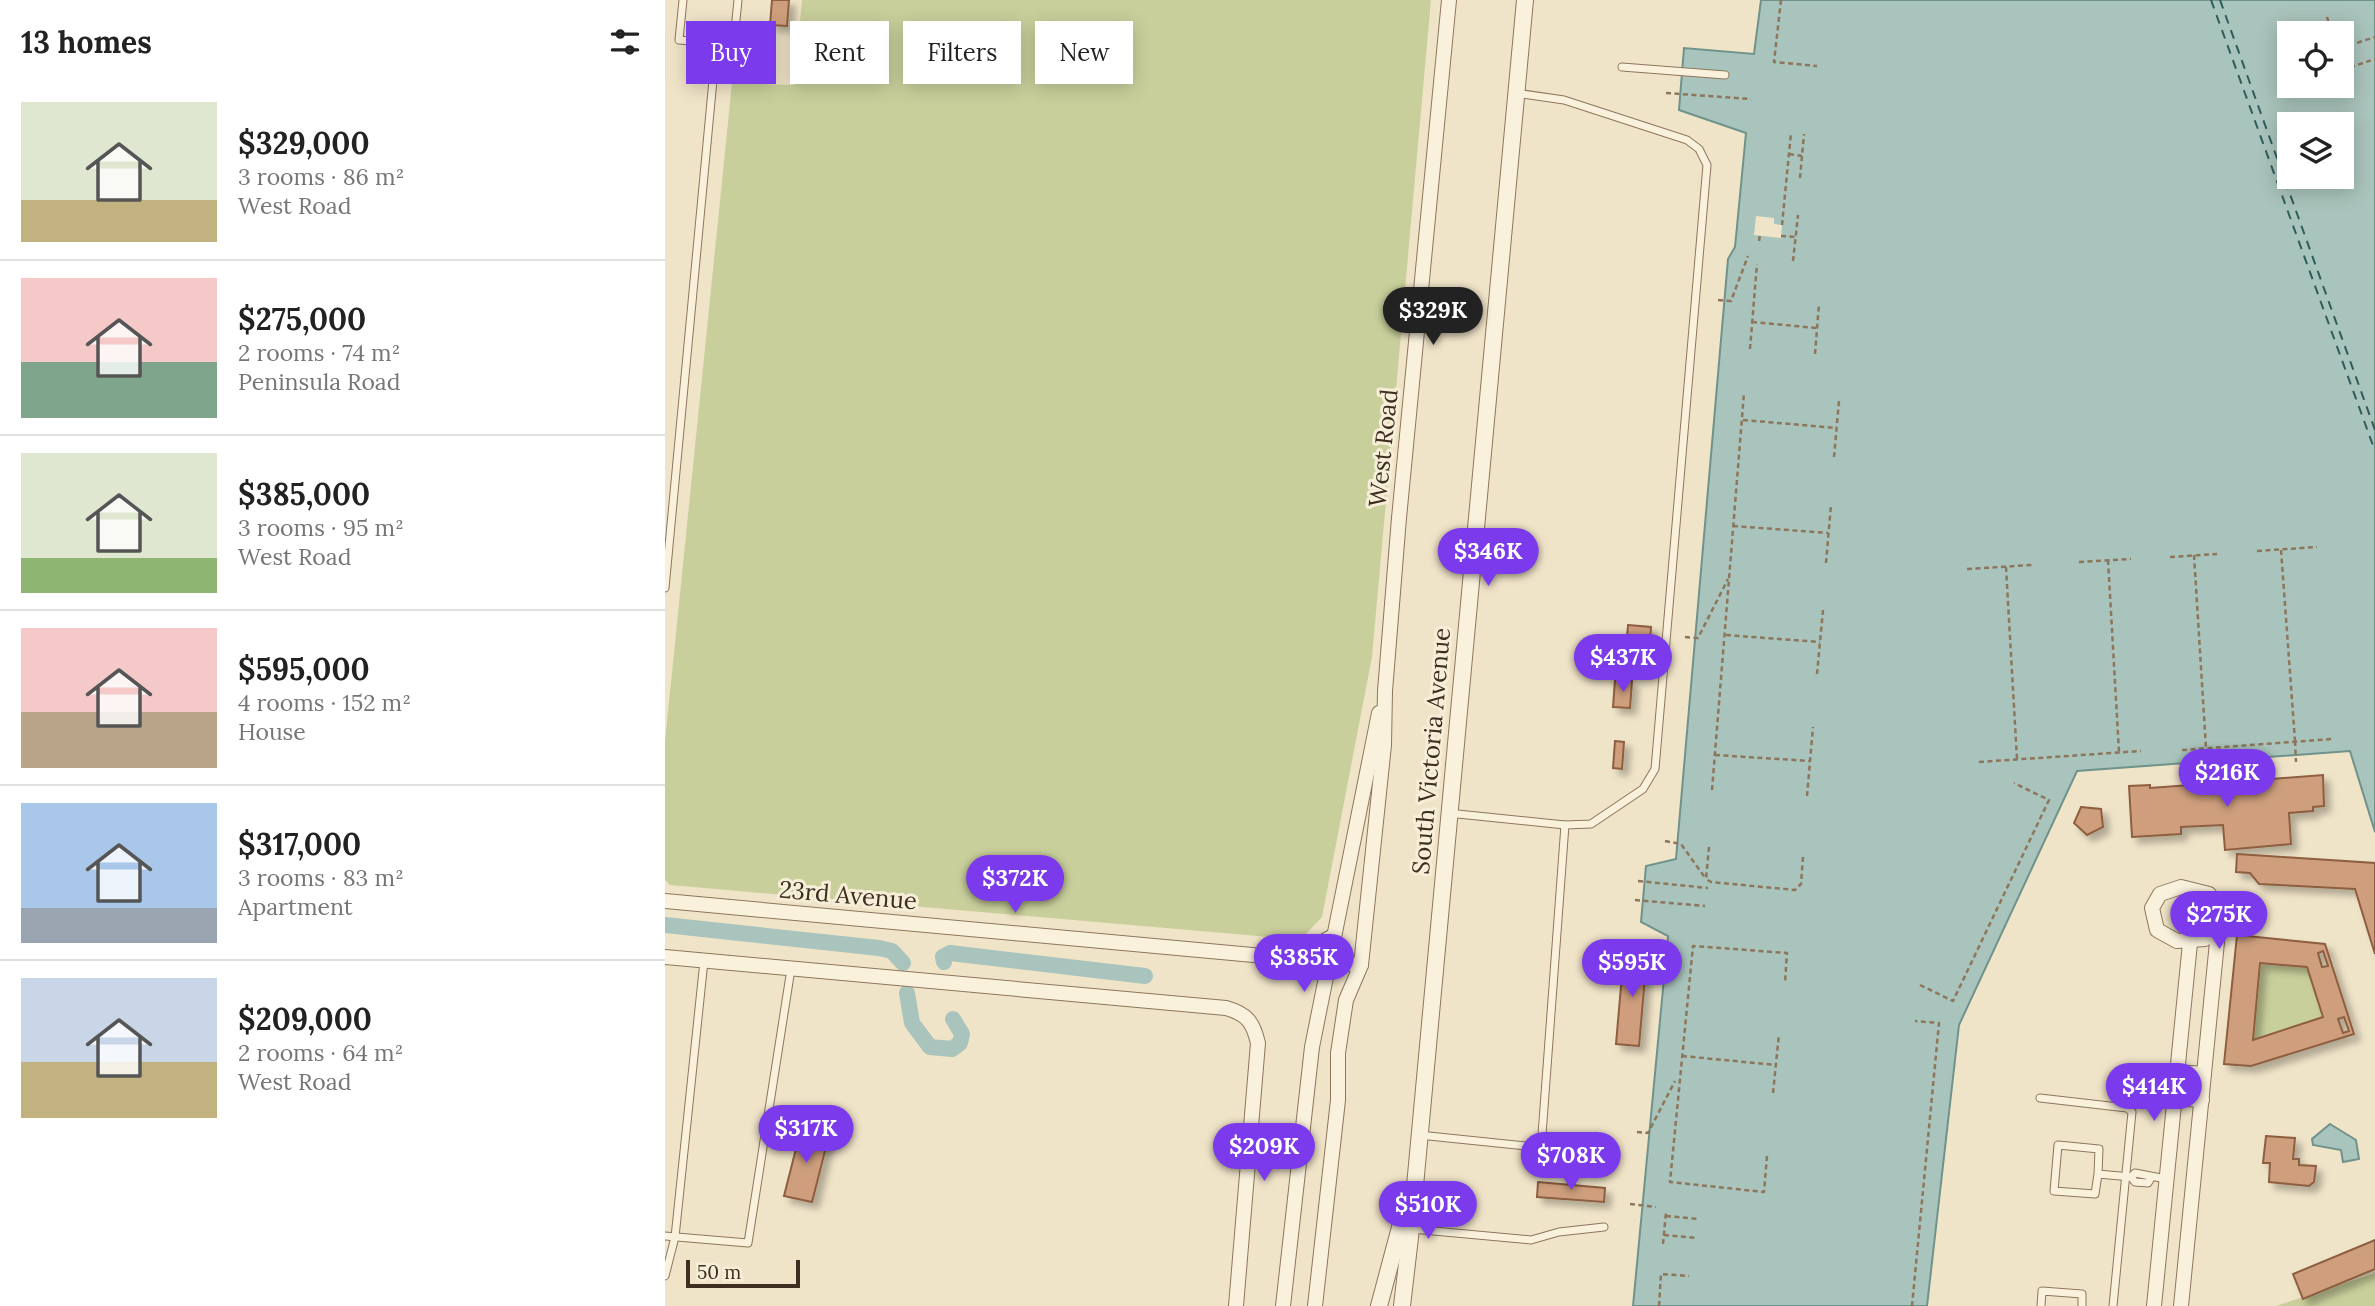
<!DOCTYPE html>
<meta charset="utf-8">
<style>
body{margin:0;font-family:Lora,serif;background:#f6f6f6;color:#222;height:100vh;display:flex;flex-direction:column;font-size:26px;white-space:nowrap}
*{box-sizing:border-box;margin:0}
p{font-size:23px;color:#767676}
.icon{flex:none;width:38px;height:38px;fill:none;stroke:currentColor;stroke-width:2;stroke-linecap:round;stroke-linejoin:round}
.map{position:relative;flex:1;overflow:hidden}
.panel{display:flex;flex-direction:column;background:#fff;width:665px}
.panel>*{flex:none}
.banner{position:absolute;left:21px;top:21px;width:665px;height:63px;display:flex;gap:14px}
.controls{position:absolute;left:1612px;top:21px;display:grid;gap:14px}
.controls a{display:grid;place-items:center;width:77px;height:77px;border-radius:0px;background:#fff;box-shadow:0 4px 18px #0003;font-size:35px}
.scale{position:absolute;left:21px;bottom:18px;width:114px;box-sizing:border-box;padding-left:7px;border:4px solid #3d2e20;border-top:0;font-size:19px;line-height:24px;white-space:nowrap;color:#3d2e20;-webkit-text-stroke:5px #f7eed8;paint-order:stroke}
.price{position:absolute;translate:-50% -60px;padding:0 16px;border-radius:24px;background:#7c3aed;color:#fff;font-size:23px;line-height:46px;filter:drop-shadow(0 2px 4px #0008)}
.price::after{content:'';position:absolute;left:50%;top:42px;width:21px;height:16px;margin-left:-10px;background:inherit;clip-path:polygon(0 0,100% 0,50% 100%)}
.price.current{background:#222;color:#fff}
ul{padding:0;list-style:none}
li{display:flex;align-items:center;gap:21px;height:175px;padding:0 21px}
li+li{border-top:2px solid #e0e0e0}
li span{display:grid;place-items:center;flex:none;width:196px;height:140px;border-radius:0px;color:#555}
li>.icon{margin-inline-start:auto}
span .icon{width:84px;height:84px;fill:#fffc;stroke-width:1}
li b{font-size:30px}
h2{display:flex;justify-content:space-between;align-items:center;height:84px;padding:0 21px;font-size:30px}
.pill{padding:0 24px;border-radius:0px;background:#fff;box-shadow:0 4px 18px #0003;font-size:24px;line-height:63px}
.pill.current{background:#7c3aed;color:#fff}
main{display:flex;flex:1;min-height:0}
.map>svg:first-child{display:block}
.green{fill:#c9cf9b}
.water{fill:#a9c4bc;stroke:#6f938a;stroke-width:2;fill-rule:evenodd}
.pier{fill:#f0e4c8}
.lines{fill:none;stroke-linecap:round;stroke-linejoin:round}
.canal{stroke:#a9c4bc;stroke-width:16}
.ferry{stroke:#2f5d5a;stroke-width:2;stroke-dasharray:9 7;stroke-linecap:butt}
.building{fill:#cf9f7d;stroke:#8d5f41;stroke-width:2;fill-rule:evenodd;filter:url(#shadow)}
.service-casing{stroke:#8d765c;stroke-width:9}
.minor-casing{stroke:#8d765c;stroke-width:16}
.tertiary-casing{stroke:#8d765c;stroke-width:18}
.path{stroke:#8d765c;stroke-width:2.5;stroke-dasharray:5 3.5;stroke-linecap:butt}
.service{stroke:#faf1dc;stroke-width:7}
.minor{stroke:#faf1dc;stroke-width:14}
.tertiary{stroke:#faf1dc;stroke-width:16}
.labels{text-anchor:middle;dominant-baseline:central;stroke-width:6;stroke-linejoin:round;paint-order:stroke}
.street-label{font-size:24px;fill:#3d2e20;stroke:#f7eed8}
</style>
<main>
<section class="panel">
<h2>13 homes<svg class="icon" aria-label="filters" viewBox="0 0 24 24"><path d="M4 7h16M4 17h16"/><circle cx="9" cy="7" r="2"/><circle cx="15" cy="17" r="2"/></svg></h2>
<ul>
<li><span style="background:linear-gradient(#dfe7d0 70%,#c2b280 0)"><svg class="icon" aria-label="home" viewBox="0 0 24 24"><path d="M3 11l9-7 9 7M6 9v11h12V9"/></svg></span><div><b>$329,000</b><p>3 rooms · 86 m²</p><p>West Road</p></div></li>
<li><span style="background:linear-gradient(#f6c9c9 60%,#7fa58c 0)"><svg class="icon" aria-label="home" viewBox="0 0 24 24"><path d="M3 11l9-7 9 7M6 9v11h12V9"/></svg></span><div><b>$275,000</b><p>2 rooms · 74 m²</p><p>Peninsula Road</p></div></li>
<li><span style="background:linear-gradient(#dfe7d0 75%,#8fb573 0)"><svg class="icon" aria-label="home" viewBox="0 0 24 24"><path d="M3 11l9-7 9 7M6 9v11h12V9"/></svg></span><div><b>$385,000</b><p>3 rooms · 95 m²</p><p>West Road</p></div></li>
<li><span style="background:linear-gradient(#f6c9c9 60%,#b9a48a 0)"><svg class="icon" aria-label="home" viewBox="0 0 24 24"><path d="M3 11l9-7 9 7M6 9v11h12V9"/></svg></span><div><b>$595,000</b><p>4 rooms · 152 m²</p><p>House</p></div></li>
<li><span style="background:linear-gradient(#a9c7e8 75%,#9aa5b1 0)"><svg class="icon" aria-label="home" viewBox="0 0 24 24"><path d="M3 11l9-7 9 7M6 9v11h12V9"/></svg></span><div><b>$317,000</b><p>3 rooms · 83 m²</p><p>Apartment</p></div></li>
<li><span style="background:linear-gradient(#c9d6e8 60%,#c2b280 0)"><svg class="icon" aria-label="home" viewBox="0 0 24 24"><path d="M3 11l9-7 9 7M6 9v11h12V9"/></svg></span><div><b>$209,000</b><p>2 rooms · 64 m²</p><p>West Road</p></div></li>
</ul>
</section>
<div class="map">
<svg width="1710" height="1306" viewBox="0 0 1710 1306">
<defs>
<filter id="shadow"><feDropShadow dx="6" dy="6" stdDeviation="3.5" flood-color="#0004"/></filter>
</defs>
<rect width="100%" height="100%" fill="#f0e4c8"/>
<g class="green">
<polygon points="137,0 766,0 707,657 657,917 641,934 617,938 5,885 0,880 0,741 67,83 129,85"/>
<polygon points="1595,963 1642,967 1658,1017 1588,1040"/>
<polygon points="1710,1273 1710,1306 1611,1306"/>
</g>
<g class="water">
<path d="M1096 0H1710V832L1685 751 1412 771 1294 1025 1262 1306H968L1003 936 976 922 981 866 1011 859 1063 259 1070 247 1081 133 1014 110 1019 48 1089 54ZM1624 33H1676V86H1624ZM1624 124H1676V177H1624Z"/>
<polygon points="1665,1124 1691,1140 1694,1159 1678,1162 1676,1150 1648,1145 1647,1139"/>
</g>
<polygon class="pier" points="1091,216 1109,218 1109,224 1117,225 1116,238 1089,235"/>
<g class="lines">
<g class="canal">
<polyline points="0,925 214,948 227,951 238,963"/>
<polyline points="279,962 278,957 285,953 480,976"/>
<polyline points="242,993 247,1023 265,1047 287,1049 295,1043 297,1034 288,1019"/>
</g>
<g class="ferry">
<polyline points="1546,0 1710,451"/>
<polyline points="1555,0 1710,430"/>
</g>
</g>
<g class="building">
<polygon points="107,0 124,0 122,26 105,25"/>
<polygon points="963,625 986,627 983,666 960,664"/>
<polygon points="950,680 967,681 965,708 948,707"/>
<polygon points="950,741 959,742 957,769 948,768"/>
<polygon points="1658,775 1659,806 1648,807 1648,811 1624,813 1626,844 1560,850 1558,825 1516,827 1516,834 1467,837 1464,786 1485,785 1485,788"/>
<polygon points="1416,807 1436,809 1438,827 1422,835 1409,823"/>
<polygon points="1572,854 1710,863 1710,954 1690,889 1594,884 1585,873 1571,872"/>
<path d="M1572 935 1660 944 1689 1034 1586 1066 1559 1064ZM1658 951 1663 966 1657 967 1653 953ZM1595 963 1642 967 1658 1017 1588 1040ZM1679 1017 1684 1031 1678 1033 1673 1019Z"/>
<polygon points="959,952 982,954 974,1046 951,1044"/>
<polygon points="136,1129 164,1135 147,1202 119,1196"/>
<polygon points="1601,1136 1630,1138 1628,1159 1634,1159 1634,1165 1651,1166 1649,1182 1644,1186 1604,1182 1605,1163 1598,1163"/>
<polygon points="873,1182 940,1188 939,1202 872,1197"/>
<polygon points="1710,1240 1710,1269 1638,1299 1628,1274"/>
</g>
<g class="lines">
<g class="service-casing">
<g id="service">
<polyline points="18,0 14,40 65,44"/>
<polyline points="957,67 1060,75"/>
<polyline points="0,588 50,59 69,40 73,0"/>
<polyline points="783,813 900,825 926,824 978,789 990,769 1042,165 1034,149 1022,140 899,100 851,93"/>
<polyline points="1375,1098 1462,1108 1467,1112 1448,1306"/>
<polyline points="754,1135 950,1155"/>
<polyline points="876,1148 900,825"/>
<polyline points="1433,1174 1434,1149 1393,1145 1389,1191 1430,1194 1433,1174 1466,1177"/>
<polyline points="1486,1178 1483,1183 1470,1182 1466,1177 1470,1173 1501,1179"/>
<polyline points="747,1229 866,1240 894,1232 939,1227"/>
<polyline points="0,1236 83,1243 126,969"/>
<polyline points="0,1276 10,1237 39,961"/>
<polyline points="1376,1306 1377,1291 1417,1294 1417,1306"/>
</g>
</g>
<g class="minor-casing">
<g id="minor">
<polyline points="0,901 696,965"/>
<path d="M0 957 561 1008C582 1014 588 1022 593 1043L571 1306"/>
<polyline points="630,958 668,936"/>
<polyline points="1512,1072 1539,1074"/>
<polyline points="1509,1098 1537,1100"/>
<polyline points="618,1306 647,1047 714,713"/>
<polyline points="650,1306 673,1100 673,1053 681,1000 696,965 719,745 720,691 734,518 784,0"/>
<polyline points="1489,1306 1525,943"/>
<polyline points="1516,1306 1554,922 1553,906 1544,894 1516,887 1495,894 1487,908 1492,930 1512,941 1540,939 1554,922"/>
</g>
</g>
<g class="tertiary-casing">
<g id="tertiary">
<polyline points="714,1306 742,1201"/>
<polyline points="737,1306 746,1229 860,0"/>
</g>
</g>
<g class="path">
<polyline points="1116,0 1109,62 1152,66"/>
<polyline points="1662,17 1667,33"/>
<polyline points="1676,48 1710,37"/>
<polyline points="1677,70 1710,59"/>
<polyline points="1001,93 1086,99"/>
<polyline points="1124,154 1137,156"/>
<polyline points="1135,178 1139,134"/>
<polyline points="1117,225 1126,133"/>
<polyline points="1116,236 1130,237"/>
<polyline points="1094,241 1095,235"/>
<polyline points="1128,261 1133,215"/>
<polyline points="1053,300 1066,301 1083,256"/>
<polyline points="1087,322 1152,328"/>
<polyline points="1085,349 1092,264"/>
<polyline points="1150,354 1154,304"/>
<polyline points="1078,420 1172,428"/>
<polyline points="1169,457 1174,401"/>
<polyline points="1068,526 1163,533"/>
<polyline points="1616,550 1630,741"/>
<polyline points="1592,551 1652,547"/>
<polyline points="1529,555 1541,748"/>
<polyline points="1505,557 1552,554"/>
<polyline points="1443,560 1454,752"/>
<polyline points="1414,562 1466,559"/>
<polyline points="1161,563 1166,505"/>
<polyline points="1341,567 1352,759"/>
<polyline points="1302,569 1367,565"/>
<polyline points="1061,635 1155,642"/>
<polyline points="1020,637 1033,638 1063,579"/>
<polyline points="1152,674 1158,610"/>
<polyline points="1630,741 1631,762"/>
<polyline points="1517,750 1667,739"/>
<polyline points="1050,755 1145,761"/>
<polyline points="1314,762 1476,751"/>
<polyline points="1047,790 1079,393"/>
<polyline points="1142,796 1148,727"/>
<polyline points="1000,841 1016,844 1041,879"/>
<polyline points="1044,847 1041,879 1046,882 1130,890 1136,884 1138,857"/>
<polyline points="973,881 1043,888"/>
<polyline points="970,900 1040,906"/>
<polyline points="1255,985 1288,1001 1384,800 1349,783"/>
<polyline points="1017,1056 1111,1065"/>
<polyline points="1108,1093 1114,1034"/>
<polyline points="972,1132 983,1133 1010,1081"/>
<polyline points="1102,1156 1099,1192 1005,1182 1028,946 1122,953 1120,983"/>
<polyline points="965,1204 991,1207"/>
<polyline points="1001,1216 1033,1219"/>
<polyline points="999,1235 1032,1238"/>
<polyline points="998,1244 1001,1212"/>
<polyline points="994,1306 996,1274 1024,1276"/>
<polyline points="1247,1306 1274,1023 1250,1021"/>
</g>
<use href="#service" class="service"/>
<use href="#minor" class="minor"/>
<use href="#tertiary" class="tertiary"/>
</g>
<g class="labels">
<g class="street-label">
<text transform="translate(718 448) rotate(-84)">West Road</text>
<text transform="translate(766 751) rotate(-85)">South Victoria Avenue</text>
<text transform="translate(183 895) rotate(5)">23rd Avenue</text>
</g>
</g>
</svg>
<div class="controls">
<a><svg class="icon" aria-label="locate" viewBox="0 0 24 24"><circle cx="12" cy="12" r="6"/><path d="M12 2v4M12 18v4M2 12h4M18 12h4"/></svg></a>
<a><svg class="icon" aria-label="layers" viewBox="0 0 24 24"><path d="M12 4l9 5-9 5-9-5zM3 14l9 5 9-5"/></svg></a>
</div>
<div class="scale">50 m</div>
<b class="price current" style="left:768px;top:347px">$329K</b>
<b class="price" style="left:823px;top:588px">$346K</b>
<b class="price" style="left:958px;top:694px">$437K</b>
<b class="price" style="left:1562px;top:809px">$216K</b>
<b class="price" style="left:350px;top:915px">$372K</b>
<b class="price" style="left:1554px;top:951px">$275K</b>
<b class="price" style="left:639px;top:994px">$385K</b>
<b class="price" style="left:967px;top:999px">$595K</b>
<b class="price" style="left:1489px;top:1123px">$414K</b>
<b class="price" style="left:141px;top:1165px">$317K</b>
<b class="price" style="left:599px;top:1183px">$209K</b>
<b class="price" style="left:906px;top:1192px">$708K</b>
<b class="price" style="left:763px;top:1241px">$510K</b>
<div class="banner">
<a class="pill current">Buy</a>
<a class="pill">Rent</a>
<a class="pill">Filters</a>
<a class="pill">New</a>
</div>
</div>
</main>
